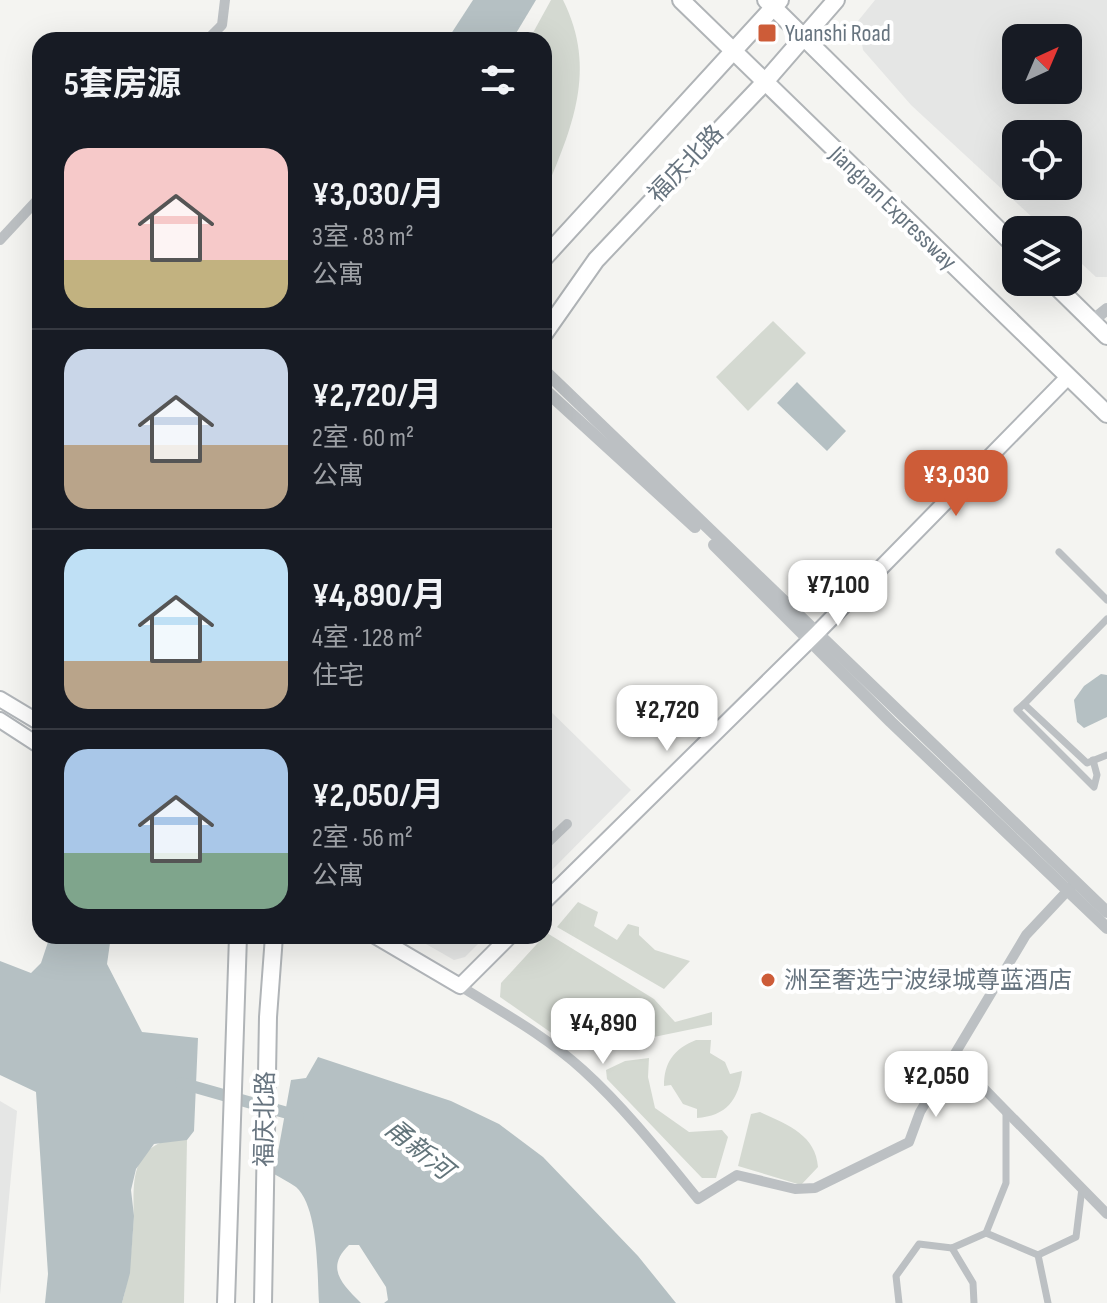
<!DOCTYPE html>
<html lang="zh">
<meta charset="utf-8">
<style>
body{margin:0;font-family:"Sofia Sans Condensed","Noto Sans SC",sans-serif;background:#20242c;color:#f1f3f6;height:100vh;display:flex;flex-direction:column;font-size:30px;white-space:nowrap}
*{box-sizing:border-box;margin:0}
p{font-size:26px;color:#9ea1a6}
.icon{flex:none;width:44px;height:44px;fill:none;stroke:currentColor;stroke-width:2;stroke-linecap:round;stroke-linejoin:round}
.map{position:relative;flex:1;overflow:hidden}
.drawer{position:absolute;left:32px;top:32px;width:520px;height:912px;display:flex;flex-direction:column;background:#171b24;border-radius:24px;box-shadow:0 8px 32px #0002}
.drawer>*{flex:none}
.needle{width:52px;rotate:44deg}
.tools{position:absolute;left:1002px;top:24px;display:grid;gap:16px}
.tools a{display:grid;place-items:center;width:80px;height:80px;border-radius:16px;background:#171b24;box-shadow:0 8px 32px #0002;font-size:40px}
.price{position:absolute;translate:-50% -68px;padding:0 18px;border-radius:16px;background:#fff;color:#222;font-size:26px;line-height:52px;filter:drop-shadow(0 2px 4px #0008)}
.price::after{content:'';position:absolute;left:50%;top:48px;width:24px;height:18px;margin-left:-12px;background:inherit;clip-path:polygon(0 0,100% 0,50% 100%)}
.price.on{background:#cd5c38;color:#fff}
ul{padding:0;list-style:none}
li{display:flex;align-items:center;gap:24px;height:200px;padding:0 32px}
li+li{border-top:2px solid #363941}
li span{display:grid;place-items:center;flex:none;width:224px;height:160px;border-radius:24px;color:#555}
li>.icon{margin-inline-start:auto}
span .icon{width:96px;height:96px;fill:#fffc;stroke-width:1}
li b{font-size:34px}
h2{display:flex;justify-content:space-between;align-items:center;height:96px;padding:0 32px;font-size:34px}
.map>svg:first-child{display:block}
.built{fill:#e5e6e5;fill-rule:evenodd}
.green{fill:#d4d9d1}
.water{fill:#b5c0c3}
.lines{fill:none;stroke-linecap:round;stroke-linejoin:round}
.canal{stroke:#b5c0c3;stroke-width:12}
.secondary-casing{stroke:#b1b5b9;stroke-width:18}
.primary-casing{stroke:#b0b4b7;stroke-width:20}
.pedestrian{stroke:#bcc0c3;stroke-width:7}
.minor{stroke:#bcc0c3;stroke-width:10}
.tertiary{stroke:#bcc0c3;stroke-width:12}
.secondary{stroke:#fff;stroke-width:14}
.primary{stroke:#fff;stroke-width:16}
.poi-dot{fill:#cd5c38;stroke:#fff;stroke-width:3}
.labels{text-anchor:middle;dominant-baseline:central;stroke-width:8;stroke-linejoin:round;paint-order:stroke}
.poi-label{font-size:24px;fill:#67747f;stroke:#fff;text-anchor:start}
.street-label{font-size:24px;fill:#67747f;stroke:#fff}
.water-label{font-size:26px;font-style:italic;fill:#63757b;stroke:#fff}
</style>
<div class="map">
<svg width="1107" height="1303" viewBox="0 0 1107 1303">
<rect width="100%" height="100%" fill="#f4f4f1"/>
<g class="built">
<path d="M875 0H1107V277H1096L1068 251V230H1046L911 105 863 50 858 21ZM1068 38V90H1016V38ZM1068 134V186H1016V134Z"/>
<polygon points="544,705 631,790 544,878"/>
<polygon points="412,936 486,936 465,957 454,960"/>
<polygon points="0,1101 17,1111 0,1295"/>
</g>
<g class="green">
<path d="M551 0H563C598 70 572 128 544 195V40H529Z"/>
<polygon points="773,321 806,353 748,411 716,377"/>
<polygon points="578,902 598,912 594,926 617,940 628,924 639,927 639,935 655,950 690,961 664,989 557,927"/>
<polygon points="547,933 654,999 675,1022 712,1012 712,1025 615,1045 617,1031 603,1022 589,1048 576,1050 500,997 501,983"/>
<path d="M696 1040H711L710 1053 725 1062 730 1074 742 1071C739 1100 726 1116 697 1118V1109L683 1104 671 1085 664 1086C664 1062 674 1049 696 1040Z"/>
<polygon points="649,1058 648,1077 655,1108 689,1132 722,1130 728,1137 716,1178 702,1178 607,1079 606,1070 625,1061"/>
<path d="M760 1112C787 1124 816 1135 818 1167L801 1185 738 1166 751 1114Z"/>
<path d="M168 1140H187L184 1303H122C129 1278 131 1255 133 1229 136 1195 124 1153 168 1140Z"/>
</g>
<g class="water">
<polygon points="473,0 536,0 512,40 447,40"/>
<polygon points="797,382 846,431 827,451 777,403"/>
<polygon points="1101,674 1107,675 1107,717 1084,728 1077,722 1074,700 1084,686"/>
<polygon points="50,936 111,936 107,964 142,1032 198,1038 194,1131 187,1140 154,1144 136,1169 131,1190 134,1216 130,1273 122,1303 45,1303 48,1274 36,1092 0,1075 0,961 31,973 41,963"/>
<path d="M318 1057 451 1101 499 1124 543 1157 638 1256 676 1303H384L388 1300 386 1287 359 1245H349C325 1268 342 1284 361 1303H319C317 1273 319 1208 296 1187 289 1182 281 1178 274 1174L291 1080 306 1078Z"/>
</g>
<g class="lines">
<polyline class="canal" points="181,1083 298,1116"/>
<g class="secondary-casing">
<g id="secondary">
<polyline points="0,699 40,723"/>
<polyline points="0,720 40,746"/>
<polyline points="544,902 817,633 1068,377"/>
<polyline points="375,936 460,986 510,936"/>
</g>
</g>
<g class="primary-casing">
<g id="primary">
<polyline points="681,0 1107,414"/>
<polyline points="766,0 1016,247"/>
<polyline points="544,258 780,0"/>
<polyline points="1052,282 1107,336"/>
<polyline points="544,334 596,260 764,83 836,0"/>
<polyline points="226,1303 238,936"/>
<polyline points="263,1303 268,1017 274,936"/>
</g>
</g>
<g class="pedestrian">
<polyline points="1059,552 1107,600"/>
<polyline points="1107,619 1024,704 1087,763 1107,755"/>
<polyline points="1024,704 1017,710 1094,787 1097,775 1093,760"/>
<polyline points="986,1233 1038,1255 1076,1237 1082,1188"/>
<polyline points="952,1248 973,1283 974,1303"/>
<polyline points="1038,1255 1048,1303"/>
<polyline points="899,1303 896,1276 919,1244 952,1248 986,1233 1006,1183 1006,1111"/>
</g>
<g class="minor">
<polyline points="207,40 222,25 225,0"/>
<polyline points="0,240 40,197"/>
<polyline points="544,846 567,824"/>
<path d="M460 986C502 1012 546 1036 583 1070 625 1108 662 1155 698 1199L737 1175 795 1189 815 1188 909 1142 920 1112 1026 935 1072 886"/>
<polyline points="953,1057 1107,1214"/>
</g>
<g class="tertiary">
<polyline points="1092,321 1107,309"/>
<polyline points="544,370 1107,912"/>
<polyline points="544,389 695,527"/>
<polyline points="714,545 891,722 1107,928"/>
</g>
<use href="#secondary" class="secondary"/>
<use href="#primary" class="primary"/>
</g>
<g class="poi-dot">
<rect x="757" y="23" width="20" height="20" rx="4"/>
<circle cx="768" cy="980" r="8"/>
</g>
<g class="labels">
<g class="poi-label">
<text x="785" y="33">Yuanshi Road</text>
<text x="784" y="980">洲至奢选宁波绿城尊蓝酒店</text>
</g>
<g class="street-label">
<text transform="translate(686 164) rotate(-46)">福庆北路</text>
<text transform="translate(893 208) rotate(44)">Jiangnan Expressway</text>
<text transform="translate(265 1119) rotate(-89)">福庆北路</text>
</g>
<g class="water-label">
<text transform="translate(418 1150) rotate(39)">甬新河</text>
</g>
</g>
</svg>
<div class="tools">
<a><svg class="needle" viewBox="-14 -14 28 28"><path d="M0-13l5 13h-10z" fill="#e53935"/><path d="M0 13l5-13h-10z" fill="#9ea1a6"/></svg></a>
<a><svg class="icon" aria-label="locate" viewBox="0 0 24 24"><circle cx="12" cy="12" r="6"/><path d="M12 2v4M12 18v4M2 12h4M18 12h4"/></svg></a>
<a><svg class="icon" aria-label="layers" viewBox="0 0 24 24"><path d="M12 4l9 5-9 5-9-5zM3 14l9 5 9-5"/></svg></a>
</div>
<b class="price on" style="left:956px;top:518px">¥3,030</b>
<b class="price" style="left:838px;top:628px">¥7,100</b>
<b class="price" style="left:667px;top:753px">¥2,720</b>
<b class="price" style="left:603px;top:1066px">¥4,890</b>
<b class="price" style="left:936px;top:1119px">¥2,050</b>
<section class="drawer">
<h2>5套房源<svg class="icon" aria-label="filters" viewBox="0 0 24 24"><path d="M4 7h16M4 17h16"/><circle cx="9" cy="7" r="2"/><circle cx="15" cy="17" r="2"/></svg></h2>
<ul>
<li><span style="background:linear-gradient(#f6c9c9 70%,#c2b280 0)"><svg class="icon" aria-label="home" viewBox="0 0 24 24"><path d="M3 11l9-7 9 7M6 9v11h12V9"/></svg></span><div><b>¥3,030/月</b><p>3室 · 83 m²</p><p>公寓</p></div></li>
<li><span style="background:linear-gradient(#c9d6e8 60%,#b9a48a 0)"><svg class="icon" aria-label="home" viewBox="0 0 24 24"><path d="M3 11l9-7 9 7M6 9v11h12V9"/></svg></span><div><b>¥2,720/月</b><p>2室 · 60 m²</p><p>公寓</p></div></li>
<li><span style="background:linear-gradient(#bfe0f5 70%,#b9a48a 0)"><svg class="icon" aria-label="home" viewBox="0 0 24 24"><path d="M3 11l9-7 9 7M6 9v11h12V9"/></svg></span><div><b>¥4,890/月</b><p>4室 · 128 m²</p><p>住宅</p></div></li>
<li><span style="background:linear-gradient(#a9c7e8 65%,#7fa58c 0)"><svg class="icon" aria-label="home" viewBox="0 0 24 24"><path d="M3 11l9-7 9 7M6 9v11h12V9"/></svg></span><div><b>¥2,050/月</b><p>2室 · 56 m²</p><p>公寓</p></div></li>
</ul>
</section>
</div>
